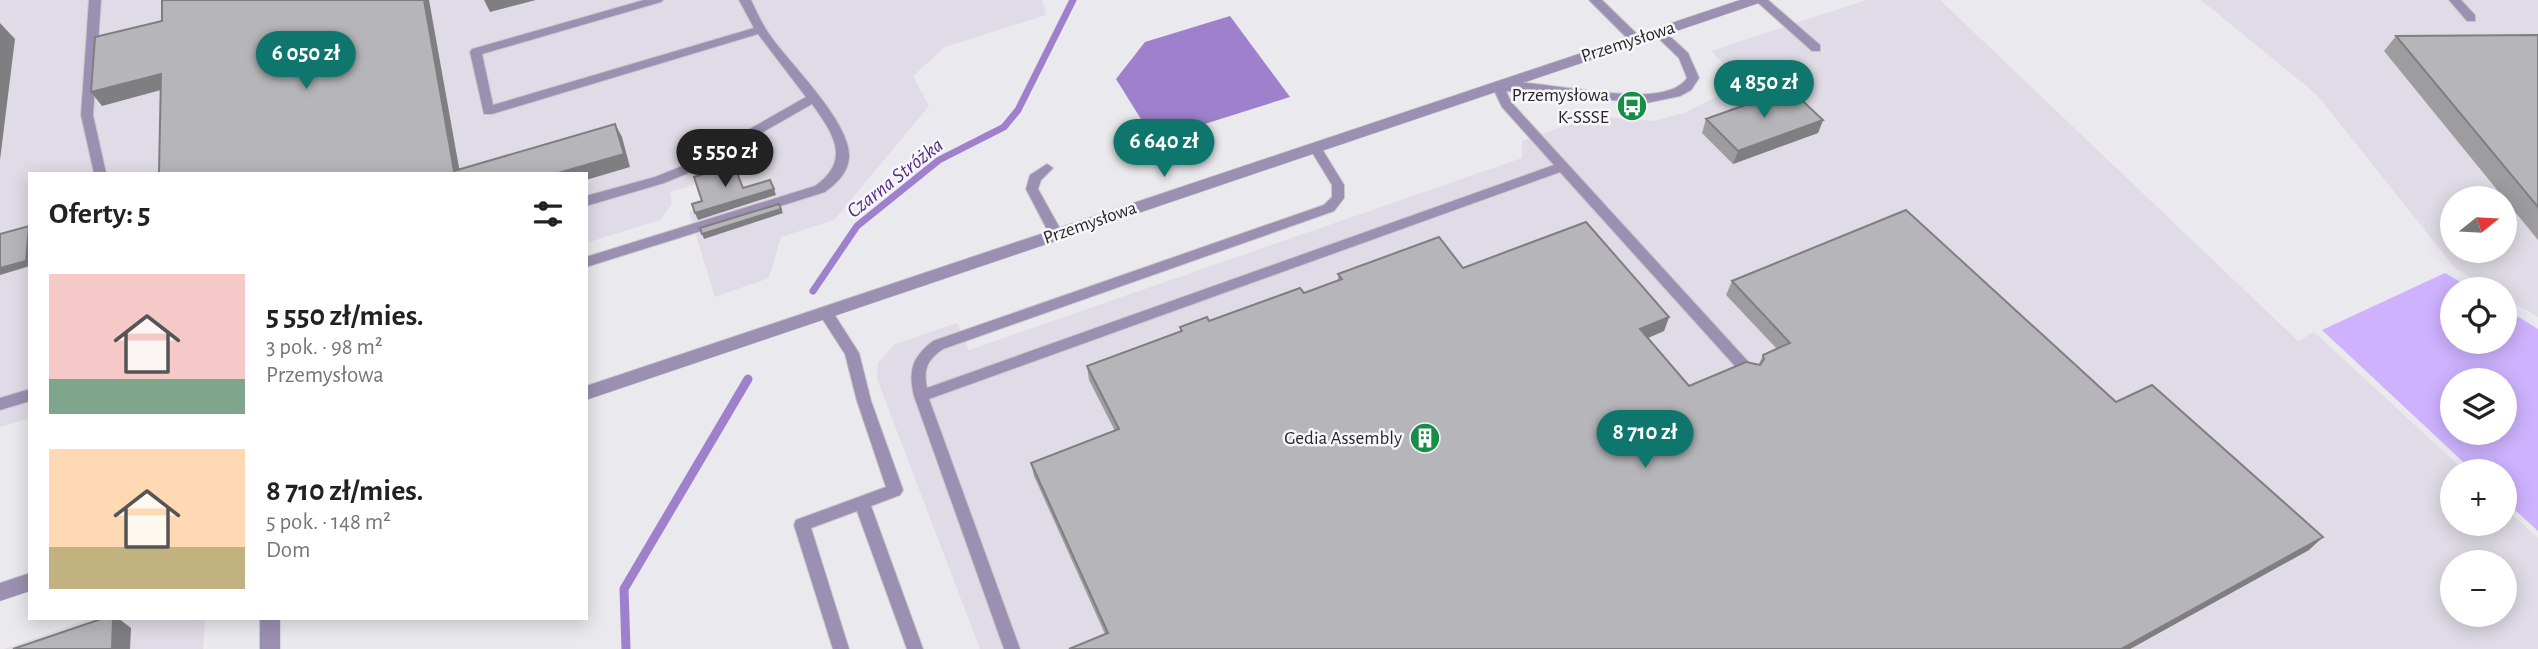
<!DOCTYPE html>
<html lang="pl">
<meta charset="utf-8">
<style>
body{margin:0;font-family:"Alegreya Sans",sans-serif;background:#f2f2f2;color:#222;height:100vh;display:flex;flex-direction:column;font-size:26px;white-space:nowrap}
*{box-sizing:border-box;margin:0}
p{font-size:23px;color:#767676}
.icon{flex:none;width:38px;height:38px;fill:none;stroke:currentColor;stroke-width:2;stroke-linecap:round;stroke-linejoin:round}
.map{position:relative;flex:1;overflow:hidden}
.details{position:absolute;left:28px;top:172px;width:560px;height:448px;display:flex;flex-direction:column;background:#fff;border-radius:0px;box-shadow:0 4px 18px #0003}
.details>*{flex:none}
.needle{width:46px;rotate:72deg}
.buttons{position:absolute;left:2440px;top:186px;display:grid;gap:14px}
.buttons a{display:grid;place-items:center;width:77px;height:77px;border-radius:50%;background:#fff;box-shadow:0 4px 18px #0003;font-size:35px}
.price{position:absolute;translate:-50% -60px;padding:0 16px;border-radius:24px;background:#0f766e;color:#fff;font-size:23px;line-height:46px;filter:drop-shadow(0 2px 4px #0008)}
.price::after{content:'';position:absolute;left:50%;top:42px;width:21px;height:16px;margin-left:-10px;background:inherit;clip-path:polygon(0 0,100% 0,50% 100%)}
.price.on{background:#222;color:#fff}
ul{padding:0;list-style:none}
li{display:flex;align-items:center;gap:21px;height:175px;padding:0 21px}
li span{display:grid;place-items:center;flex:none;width:196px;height:140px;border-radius:0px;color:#555}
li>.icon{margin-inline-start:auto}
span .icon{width:84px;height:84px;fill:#fffc;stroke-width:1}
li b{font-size:30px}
h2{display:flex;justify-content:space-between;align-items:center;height:84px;padding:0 21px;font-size:30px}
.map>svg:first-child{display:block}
.built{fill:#e0dce7;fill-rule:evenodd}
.green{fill:#ceb2fe;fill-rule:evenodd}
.water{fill:#9e80cc}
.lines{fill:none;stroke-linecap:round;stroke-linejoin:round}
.stream-far1{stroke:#9e80cc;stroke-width:7}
.stream{stroke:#9e80cc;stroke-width:9}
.service-casing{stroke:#c7c6ca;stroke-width:2}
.tertiary-casing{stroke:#c7c6ca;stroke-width:1}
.service{fill:#9c90b2;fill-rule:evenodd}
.tertiary{fill:#9c90b2;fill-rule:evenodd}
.wall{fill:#9d9c9f}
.shaded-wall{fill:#7f7f82}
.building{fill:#b6b5b9;stroke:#7f7f82;stroke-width:2}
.labels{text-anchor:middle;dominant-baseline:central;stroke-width:5;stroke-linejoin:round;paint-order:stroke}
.street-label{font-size:19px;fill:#272728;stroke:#f7f6fa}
.poi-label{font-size:19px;fill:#272728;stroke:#f7f6fa;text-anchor:end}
.water-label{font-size:21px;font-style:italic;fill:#552c86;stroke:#f7f6fa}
</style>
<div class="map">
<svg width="2538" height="649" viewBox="0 0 2538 649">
<rect width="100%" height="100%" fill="#eae9ed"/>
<g class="built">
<polygon points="0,0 1042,0 1046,15 945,47 913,76 929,106 834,220 781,237 769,278 715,297 689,212 705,207 696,184 670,192 672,204 660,220 586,243 586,173 30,173 30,418 0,427"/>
<path d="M1866 0H1940L2298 341 2314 332 2465 471H2452V523H2504V507L2538 538V649H980L877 379 878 363 895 344 957 323 969 350 1522 158V141L1593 116 1654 121 1684 113 1722 94 1724 64 1711 51ZM2452 562H2504V614H2452Z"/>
<path d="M2201 0H2538V317L2504 297V289H2490L2455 268 2317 95ZM2452 198H2504V250H2452Z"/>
<polygon points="92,618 205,618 203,649 4,649"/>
</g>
<path class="green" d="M2445 273 2472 289H2452V341H2504V308L2538 329V531L2504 500V471H2473L2322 330ZM2452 380H2504V432H2452Z"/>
<polygon class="water" points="1230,16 1290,97 1154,140 1116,79 1145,42"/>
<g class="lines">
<polyline class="stream-far1" points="813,291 857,226 939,160 1004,127 1018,110 1073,0"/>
<polyline class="stream" points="626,649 624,589 748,379"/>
<g class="service-casing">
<g id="service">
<polygon points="89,0 101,0 93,115 106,173 94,173 81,115"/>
<path d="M644 0H663L661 2 482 54 493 105 754 28 739 0H751C757 13 763 26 772 38 792 66 852 124 849 158 848 173 836 184 825 192L586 267V257L815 186C852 160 833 133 812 104L698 169 664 183 586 206V196L655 177 690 163 806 97 758 34 492 114H484L470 52 472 49Z"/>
<polygon points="1589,0 1602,0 1639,36 1639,42 1631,42"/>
<polygon points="1755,0 1768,0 1820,45 1820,51 1812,51"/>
<polygon points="2449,0 2461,0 2475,15 2475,21 2467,21"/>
<path d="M1658 28 1662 29 1688 53 1699 78 1691 90 1680 96 1646 103 1506 91 1511 102 1754 368 1756 372 1754 376H1744L1560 172 929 399 1020 649H1004L914 396C908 371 912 357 933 341L1324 205 1332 197V185L1309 147 1311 144H1319L1344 185V198L1334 211 943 349C927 360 923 369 927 388L1554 165 1502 107 1492 86 1494 83C1536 75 1662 116 1687 78L1679 58 1652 32Z"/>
<polygon points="1047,164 1053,168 1041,180 1038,189 1063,234 1056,239 1051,237 1026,189 1030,175"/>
<polygon points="825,307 830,308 859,353 871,401 903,490 900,495 871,506 923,649 907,649 857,511 811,528 849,649 833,649 794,525 796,520 886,487 857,401 845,354 818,312"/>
<polygon points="30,389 30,401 0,410 0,398"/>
</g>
</g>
<g class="tertiary-casing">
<g id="tertiary">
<polygon points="1740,0 1761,0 1759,3 586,400 586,386"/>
<polygon points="30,573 30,591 0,601 0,583"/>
<rect x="260" y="618" width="20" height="31"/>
</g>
</g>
<use href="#service" class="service"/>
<use href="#tertiary" class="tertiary"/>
</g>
<g class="wall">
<polygon points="2538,35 2538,240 2384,51 2396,36"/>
<polygon points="1706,119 1823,120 1818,133 1733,164 1702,133"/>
<polygon points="1463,268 1669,317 1664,331 1648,338 1689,386 1759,364 1763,355 1777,349 1726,295 1732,281 2116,402 2309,550 2130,649 1069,649 1105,634 1034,476 1031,463 1115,431 1089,380 1087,366 1180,331 1180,327 1209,321 1304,293 1338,281 1338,274"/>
</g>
<g class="shaded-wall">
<polygon points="424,0 429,0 460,173 454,171"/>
<polygon points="484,0 536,0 490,12"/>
<polygon points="0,23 15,39 0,160"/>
<polygon points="161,74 172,87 102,106 91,92"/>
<polygon points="1823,120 1818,133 1733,164 1738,151"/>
<polygon points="615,124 622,137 630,167 586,180 586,173 558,173"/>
<polygon points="774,189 776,195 698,220 695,213"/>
<polygon points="781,209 783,213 704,239 702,234"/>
<polygon points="30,226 30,266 0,275 0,268"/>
<polygon points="1669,317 1664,331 1636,343 1640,329"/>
<polygon points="2323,537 2309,550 2130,649 2121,649"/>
<polygon points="113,618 118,618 131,628 130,649 112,649"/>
</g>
<g class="building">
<polygon points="162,0 424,0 454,171 615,124 624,154 558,173 159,173 161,74 91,92 95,37 162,21"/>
<polygon points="2538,35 2538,207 2396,36"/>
<polygon points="1790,89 1823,120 1738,151 1706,119"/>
<polygon points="734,165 743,188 770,180 774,189 695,213 692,204 702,201 694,177"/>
<polygon points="779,204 781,209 702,234 700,228"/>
<polygon points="1906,210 2116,402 2152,385 2323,537 2121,649 1069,649 1108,633 1031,463 1119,429 1087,366 1182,331 1180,327 1207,317 1209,321 1300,288 1304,293 1342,279 1338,274 1439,237 1463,268 1586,222 1669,317 1640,329 1689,386 1746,362 1760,365 1764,359 1763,355 1790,343 1732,281"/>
<polygon points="29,226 26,261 0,268 0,234"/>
<polygon points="104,618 113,618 112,649 13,649"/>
</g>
<defs>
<g id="bus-disc" transform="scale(1.575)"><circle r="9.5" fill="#178d47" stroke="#f7f6fa"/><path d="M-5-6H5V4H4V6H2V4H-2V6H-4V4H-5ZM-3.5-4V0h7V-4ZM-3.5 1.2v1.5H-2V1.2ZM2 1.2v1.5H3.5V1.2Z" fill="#fff"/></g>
<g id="building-disc" transform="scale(1.575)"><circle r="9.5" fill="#178d47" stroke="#f7f6fa"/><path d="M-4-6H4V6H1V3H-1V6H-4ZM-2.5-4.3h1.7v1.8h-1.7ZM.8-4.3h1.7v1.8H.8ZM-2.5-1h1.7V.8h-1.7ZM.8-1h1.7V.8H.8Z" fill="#fff"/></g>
</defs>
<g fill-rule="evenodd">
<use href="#bus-disc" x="1632" y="106"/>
<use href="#building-disc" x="1425" y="438"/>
</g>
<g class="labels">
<g class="street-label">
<text transform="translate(1628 42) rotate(-18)">Przemysłowa</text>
<text transform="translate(1090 223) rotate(-19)">Przemysłowa</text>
</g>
<g class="poi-label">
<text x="1609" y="95">Przemysłowa<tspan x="1609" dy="22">K-SSSE</tspan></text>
<text x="1402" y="438">Gedia Assembly</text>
</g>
<g class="water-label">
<text transform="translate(895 178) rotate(-38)">Czarna Stróżka</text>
</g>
</g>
</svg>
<div class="buttons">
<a><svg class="needle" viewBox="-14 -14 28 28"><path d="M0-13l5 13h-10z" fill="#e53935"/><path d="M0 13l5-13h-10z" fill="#767676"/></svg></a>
<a><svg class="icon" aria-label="locate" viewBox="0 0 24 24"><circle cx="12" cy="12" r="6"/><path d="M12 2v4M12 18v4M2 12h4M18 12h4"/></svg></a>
<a><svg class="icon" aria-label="layers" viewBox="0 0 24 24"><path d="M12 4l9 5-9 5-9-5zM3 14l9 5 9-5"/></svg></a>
<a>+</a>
<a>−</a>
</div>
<b class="price" style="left:306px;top:91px">6 050 zł</b>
<b class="price" style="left:1764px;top:120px">4 850 zł</b>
<b class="price" style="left:1164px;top:179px">6 640 zł</b>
<b class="price on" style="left:725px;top:189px">5 550 zł</b>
<b class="price" style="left:1645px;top:470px">8 710 zł</b>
<section class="details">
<h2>Oferty: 5<svg class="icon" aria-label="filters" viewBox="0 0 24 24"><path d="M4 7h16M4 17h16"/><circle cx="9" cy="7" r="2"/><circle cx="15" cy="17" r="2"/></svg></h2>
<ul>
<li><span style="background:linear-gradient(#f6c9c9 75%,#7fa58c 0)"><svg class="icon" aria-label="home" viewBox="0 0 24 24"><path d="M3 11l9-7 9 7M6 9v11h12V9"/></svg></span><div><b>5 550 zł/mies.</b><p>3 pok. · 98 m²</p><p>Przemysłowa</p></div></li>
<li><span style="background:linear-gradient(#ffd9b3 70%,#c2b280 0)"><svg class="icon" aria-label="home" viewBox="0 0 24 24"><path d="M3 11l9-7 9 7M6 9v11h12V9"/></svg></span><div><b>8 710 zł/mies.</b><p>5 pok. · 148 m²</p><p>Dom</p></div></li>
</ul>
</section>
</div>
